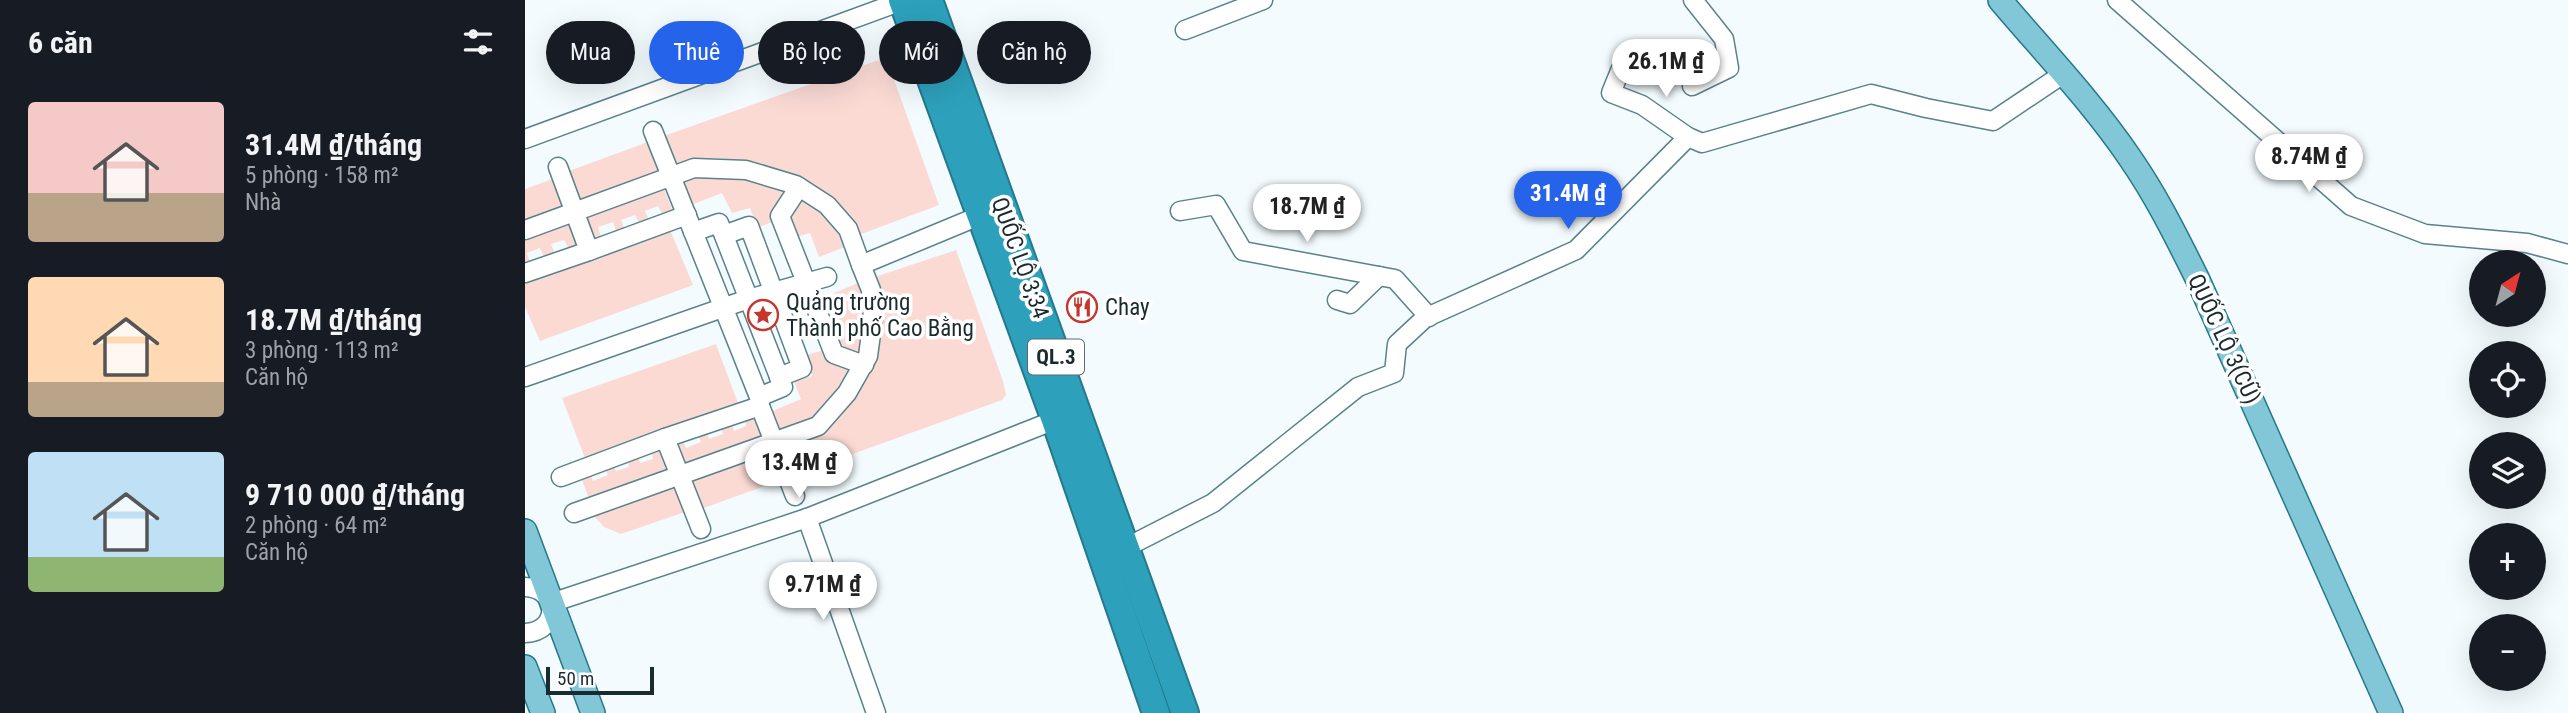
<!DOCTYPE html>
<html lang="vi">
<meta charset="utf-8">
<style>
body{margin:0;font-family:"Roboto Condensed",sans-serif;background:#20242c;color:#f1f3f6;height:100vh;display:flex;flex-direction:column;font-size:26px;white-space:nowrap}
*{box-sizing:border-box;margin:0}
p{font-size:23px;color:#9ea1a6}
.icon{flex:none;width:38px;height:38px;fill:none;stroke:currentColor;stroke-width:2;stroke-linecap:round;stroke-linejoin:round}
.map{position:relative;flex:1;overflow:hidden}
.panel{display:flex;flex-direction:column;background:#171b24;width:525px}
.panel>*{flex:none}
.banner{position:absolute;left:21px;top:21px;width:665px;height:63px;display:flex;gap:14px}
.needle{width:46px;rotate:36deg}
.tools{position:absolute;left:1944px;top:250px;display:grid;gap:14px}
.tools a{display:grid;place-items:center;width:77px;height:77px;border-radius:50%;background:#171b24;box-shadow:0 7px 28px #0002;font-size:35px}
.scale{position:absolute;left:21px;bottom:18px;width:108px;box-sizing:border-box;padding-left:7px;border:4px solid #1a2b2f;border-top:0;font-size:19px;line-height:24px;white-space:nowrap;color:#1a2b2f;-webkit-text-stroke:5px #fff;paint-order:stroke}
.price{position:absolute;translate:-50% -60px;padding:0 16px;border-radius:24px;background:#fff;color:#222;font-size:23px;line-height:46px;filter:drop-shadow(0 2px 4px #0008)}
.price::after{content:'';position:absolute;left:50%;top:42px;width:21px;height:16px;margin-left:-10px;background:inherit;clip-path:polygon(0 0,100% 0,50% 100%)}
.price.on{background:#2563eb;color:#fff}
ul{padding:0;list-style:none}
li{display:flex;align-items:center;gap:21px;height:175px;padding:0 28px}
li span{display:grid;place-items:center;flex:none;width:196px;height:140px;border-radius:7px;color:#555}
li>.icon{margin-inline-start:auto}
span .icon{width:84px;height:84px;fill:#fffc;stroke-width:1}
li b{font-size:30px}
h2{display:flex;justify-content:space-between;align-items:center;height:84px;padding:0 28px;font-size:30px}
.tag{padding:0 24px;border-radius:32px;background:#171b24;box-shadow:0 7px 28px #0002;font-size:24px;line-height:63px}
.tag.on{background:#2563eb;color:#fff}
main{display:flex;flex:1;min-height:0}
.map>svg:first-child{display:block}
.green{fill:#fbdad4}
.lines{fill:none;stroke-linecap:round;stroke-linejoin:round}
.minor-casing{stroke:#59828d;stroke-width:21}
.major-casing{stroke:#26788b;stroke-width:26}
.highway-casing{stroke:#26788b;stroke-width:30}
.minor{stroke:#fff;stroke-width:18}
.major{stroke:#81c7d7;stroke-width:23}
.highway{stroke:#2da1bc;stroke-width:26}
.labels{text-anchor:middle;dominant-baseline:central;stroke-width:7;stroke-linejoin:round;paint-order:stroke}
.shield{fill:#fff;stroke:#5f6b6d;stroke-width:2}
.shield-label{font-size:21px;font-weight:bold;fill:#1a2b2f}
.street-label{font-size:23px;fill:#1a2b2f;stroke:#fff}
.poi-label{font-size:23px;fill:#1a2b2f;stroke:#fff;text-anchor:start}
</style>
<main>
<section class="panel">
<h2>6 căn<svg class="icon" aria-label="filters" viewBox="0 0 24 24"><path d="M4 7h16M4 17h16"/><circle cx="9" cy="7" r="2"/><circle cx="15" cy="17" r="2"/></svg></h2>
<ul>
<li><span style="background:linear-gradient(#f6c9c9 65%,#b9a48a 0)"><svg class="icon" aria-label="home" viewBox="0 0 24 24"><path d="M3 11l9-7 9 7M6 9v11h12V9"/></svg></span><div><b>31.4M ₫/tháng</b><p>5 phòng · 158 m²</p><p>Nhà</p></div></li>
<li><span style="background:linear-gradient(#ffd9b3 75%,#b9a48a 0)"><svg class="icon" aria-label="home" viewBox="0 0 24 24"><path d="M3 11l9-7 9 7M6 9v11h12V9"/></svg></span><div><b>18.7M ₫/tháng</b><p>3 phòng · 113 m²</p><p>Căn hộ</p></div></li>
<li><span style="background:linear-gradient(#bfe0f5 75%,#8fb573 0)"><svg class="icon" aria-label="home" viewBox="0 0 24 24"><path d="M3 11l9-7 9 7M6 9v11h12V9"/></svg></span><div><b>9 710 000 ₫/tháng</b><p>2 phòng · 64 m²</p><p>Căn hộ</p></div></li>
</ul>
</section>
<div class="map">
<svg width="2043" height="713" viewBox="0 0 2043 713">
<rect width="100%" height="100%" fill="#f3fbfe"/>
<g class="green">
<polygon points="354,60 360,61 367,74 414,205 331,236 288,187 269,175 228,161 191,158 150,168 136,137"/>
<polygon points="123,142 136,173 53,203 41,172"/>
<polygon points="218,172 300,208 325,245 294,257 285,233 258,241 252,220 232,228 225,208 207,213 197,193 166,205 152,177"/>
<polygon points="27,179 38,209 0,221 0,189"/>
<polygon points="137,184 148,212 138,216 133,206 120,211 124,220 114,223 110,215 96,220 99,228 91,231 88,222 73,227 76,237 66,240 56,212"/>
<polygon points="42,217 54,245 44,249 39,240 26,244 30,254 19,257 15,248 2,253 5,262 0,264 0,232"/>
<polygon points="143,225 168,285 15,341 0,307 0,277"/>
<polygon points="431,250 478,381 481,395 477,400 267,476 256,445 281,435 340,368 347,278"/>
<polygon points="338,281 341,325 333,368 289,424 254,439 243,413 276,399 269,382 287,376 281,355 300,350 301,326 316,317 309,293"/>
<polygon points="191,344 214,406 60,458 37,398"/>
<polygon points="229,412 238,441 158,470 148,442 157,438 161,448 176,442 172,433 181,430 184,439 198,434 195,425 206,421 209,431 221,426 219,416"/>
<polygon points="136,444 145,474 65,502 55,474 64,471 68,481 83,475 79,466 87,463 91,471 104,467 102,457 113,453 115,463 128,459 126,448"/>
<polygon points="243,449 256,480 173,510 161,479"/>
<polygon points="149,482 160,512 96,534 79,527 66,513"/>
</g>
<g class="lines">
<g class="minor-casing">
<g id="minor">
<polyline points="1592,0 1826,206 1900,234 2002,243 2043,254"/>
<polyline points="660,30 738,0"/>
<polyline points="1095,71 1086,93 1117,105 1163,137"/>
<polyline points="1167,86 1204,68 1199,39 1168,0"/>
<polyline points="128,131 234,397 235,406 140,438"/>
<polyline points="0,139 377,1"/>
<polyline points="33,167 64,251 162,215"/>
<polyline points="274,187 255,216 309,354 339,365"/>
<polyline points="655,211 691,205 718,251 870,279 904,317"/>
<polyline points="0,230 169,168 221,170 271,185 302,205 323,229 336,265 454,216"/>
<polyline points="168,232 194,223 258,387 234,397"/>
<polyline points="199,235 224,226 277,368 254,377"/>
<polyline points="0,273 64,251"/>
<polyline points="812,300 825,304 854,276"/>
<polyline points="0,377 223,299 302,277"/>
<polyline points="235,406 270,496"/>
<polyline points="36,477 140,438 176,529"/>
<polyline points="49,513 293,426 322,393 343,356 348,319 346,290 336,265"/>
<polyline points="282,518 351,713"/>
<polyline points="600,548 688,503 833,387 869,373 872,344 900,318 1051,250 1163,137 1177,143 1346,94 1401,108 1468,121 1538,74"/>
<path d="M0 587C35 588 35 632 0 633"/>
<polyline points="26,603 282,518 530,420"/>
</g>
</g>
<g class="major-casing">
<g id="major">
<path d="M1475 0C1519 52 1567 102 1605 158 1632 197 1652 238 1673 280L1866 713"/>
<polyline points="0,531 68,713"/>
<polyline points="0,667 18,713"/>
</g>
</g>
<g class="highway-casing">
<g id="highway">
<polyline points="377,0 530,420 631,713"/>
<polyline points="404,0 660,713"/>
</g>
</g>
<use href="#minor" class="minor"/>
<use href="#major" class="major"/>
<use href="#highway" class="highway"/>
</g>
<defs>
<g id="restaurant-ring" transform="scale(1.575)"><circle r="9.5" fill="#fff" stroke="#c5372e" stroke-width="1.5"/><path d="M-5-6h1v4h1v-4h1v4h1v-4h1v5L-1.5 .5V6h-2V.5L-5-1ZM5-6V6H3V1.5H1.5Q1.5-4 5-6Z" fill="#c5372e"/></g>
<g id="sight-ring" transform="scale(1.575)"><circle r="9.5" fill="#fff" stroke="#c5372e" stroke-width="1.5"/><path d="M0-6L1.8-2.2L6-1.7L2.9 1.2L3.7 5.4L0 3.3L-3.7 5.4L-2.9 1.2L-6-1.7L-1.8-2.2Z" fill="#c5372e"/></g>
</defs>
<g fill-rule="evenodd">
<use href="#restaurant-ring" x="557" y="307"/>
<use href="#sight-ring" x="238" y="315"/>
</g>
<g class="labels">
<rect class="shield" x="503" y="339.5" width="56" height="35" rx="5"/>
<g class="shield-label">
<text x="531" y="357">QL.3</text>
</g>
<g class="street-label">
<text transform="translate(495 258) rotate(70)">QUỐC LỘ 3;34</text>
<text transform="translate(1699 339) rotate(65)">QUỐC LỘ 3(CŨ)</text>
</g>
<g class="poi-label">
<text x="261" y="302">Quảng trường<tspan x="261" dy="26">Thành phố Cao Bằng</tspan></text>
<text x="580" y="307">Chay</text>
</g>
</g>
</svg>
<div class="tools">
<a><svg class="needle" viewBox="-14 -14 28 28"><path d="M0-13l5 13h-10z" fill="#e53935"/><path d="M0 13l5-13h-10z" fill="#9ea1a6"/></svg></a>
<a><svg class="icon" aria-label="locate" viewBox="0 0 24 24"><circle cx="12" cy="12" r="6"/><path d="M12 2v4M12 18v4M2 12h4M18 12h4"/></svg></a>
<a><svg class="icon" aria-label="layers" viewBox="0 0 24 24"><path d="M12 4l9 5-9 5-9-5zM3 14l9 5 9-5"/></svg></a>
<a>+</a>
<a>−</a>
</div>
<div class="scale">50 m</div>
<b class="price" style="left:1141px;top:99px">26.1M ₫</b>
<b class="price" style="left:1784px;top:194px">8.74M ₫</b>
<b class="price on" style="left:1043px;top:231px">31.4M ₫</b>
<b class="price" style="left:782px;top:244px">18.7M ₫</b>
<b class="price" style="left:274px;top:500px">13.4M ₫</b>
<b class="price" style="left:298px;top:622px">9.71M ₫</b>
<div class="banner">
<a class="tag">Mua</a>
<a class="tag on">Thuê</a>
<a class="tag">Bộ lọc</a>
<a class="tag">Mới</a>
<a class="tag">Căn hộ</a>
</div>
</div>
</main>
